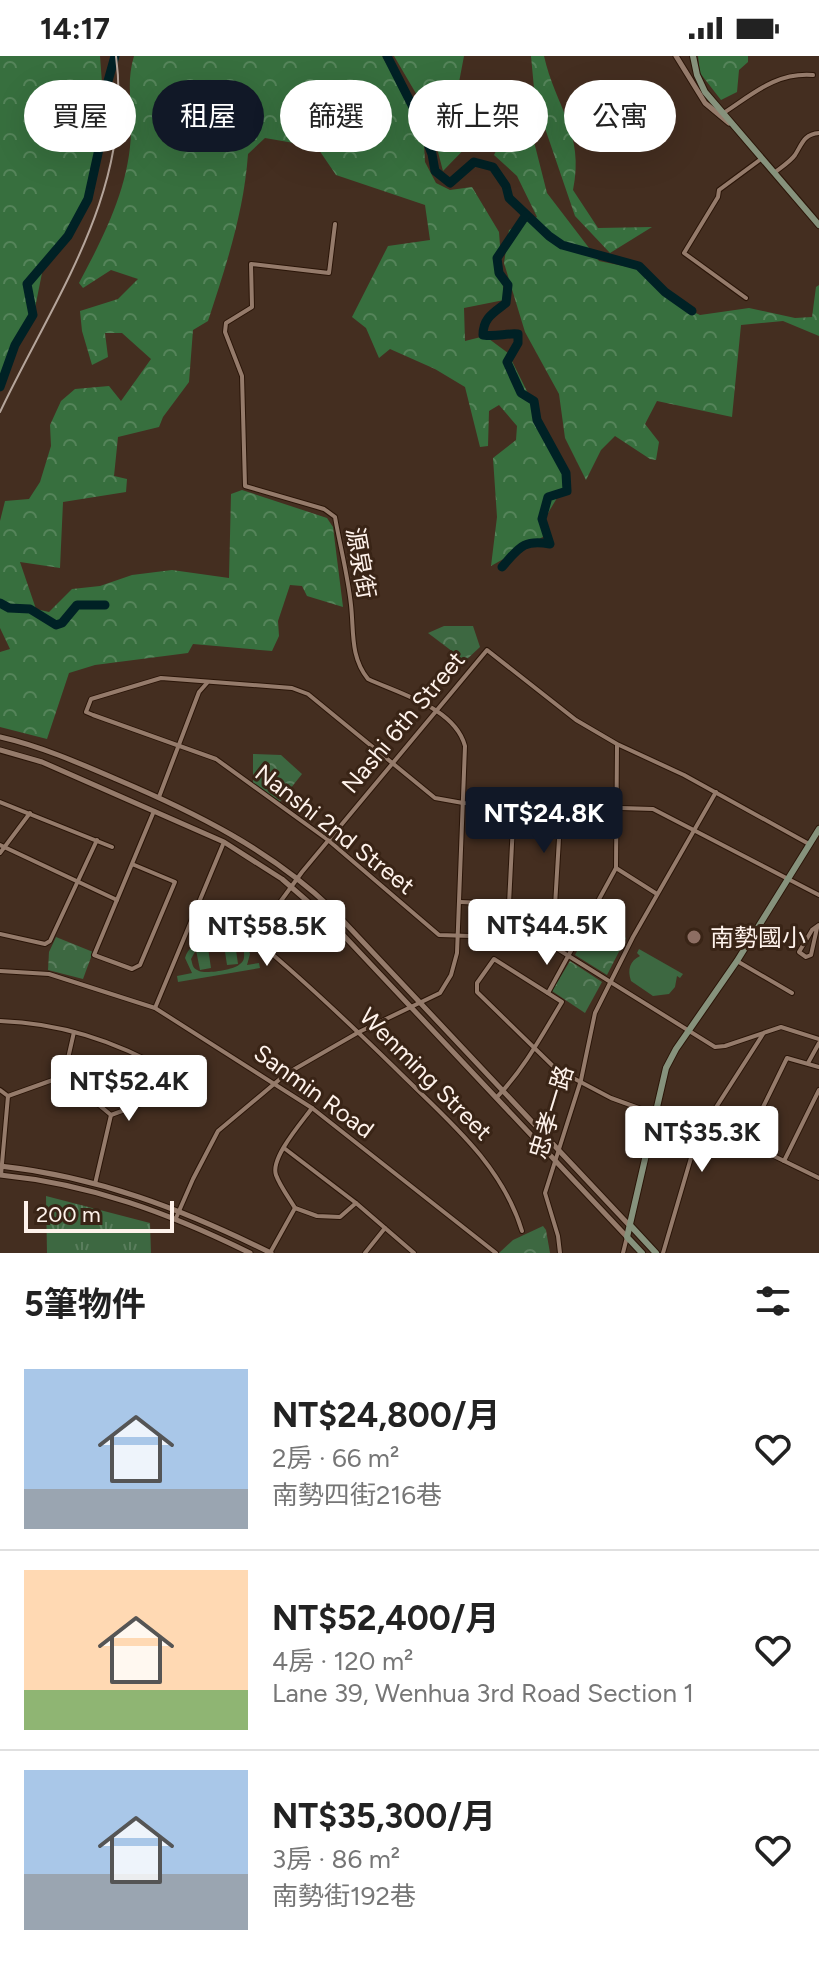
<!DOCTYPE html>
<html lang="zh-TW">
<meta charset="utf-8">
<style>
body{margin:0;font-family:Figtree,"Noto Sans TC",sans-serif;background:#f6f6f6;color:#222;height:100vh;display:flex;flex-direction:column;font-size:30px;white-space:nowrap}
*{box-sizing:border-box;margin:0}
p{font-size:26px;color:#767676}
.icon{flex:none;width:44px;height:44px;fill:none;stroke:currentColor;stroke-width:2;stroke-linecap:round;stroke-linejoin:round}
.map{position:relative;height:1197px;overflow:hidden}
.details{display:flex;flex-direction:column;background:#fff;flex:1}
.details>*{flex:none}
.hud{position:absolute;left:24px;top:24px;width:772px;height:72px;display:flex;gap:16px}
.scale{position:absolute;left:24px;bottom:20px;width:150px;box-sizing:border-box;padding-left:8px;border:4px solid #fef2eb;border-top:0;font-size:22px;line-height:28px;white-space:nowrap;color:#fef2eb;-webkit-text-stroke:6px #392416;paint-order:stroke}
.price{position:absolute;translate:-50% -68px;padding:0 18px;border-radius:8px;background:#fff;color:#222;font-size:26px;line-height:52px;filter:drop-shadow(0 2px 4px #0008)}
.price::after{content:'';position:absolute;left:50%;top:48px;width:24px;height:18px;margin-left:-12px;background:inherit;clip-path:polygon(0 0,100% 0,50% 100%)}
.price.selected{background:#111827;color:#fff}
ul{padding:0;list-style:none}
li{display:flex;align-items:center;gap:24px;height:200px;padding:0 24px}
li+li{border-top:2px solid #e0e0e0}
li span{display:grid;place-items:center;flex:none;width:224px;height:160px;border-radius:0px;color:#555}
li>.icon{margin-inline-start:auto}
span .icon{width:96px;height:96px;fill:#fffc;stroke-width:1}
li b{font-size:34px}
h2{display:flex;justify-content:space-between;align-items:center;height:96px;padding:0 24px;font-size:34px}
.chip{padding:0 28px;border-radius:36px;background:#fff;box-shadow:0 8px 32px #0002;font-size:28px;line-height:72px}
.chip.selected{background:#111827;color:#fff}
.status{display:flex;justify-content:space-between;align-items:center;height:56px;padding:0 40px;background:#fff;direction:ltr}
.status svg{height:22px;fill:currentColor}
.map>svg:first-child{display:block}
.grass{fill:url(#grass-tufts)}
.forest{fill:url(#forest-crowns)}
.park{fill:url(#park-crowns)}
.pitch{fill:#3d6841;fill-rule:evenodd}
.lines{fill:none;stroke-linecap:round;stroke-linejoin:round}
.river{stroke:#002125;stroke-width:9}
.minor-casing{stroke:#2a1508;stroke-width:6}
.tertiary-casing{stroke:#2a1508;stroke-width:7}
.secondary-casing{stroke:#2a1508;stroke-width:8}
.minor{stroke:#957b6b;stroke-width:4}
.tertiary{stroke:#957b6b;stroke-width:5}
.secondary{stroke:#86927c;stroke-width:6}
.rail{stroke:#b5a59b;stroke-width:2}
.education-dot{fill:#8d6e63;stroke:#392416;stroke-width:3}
.labels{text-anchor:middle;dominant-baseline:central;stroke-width:6;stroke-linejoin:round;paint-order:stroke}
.street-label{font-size:24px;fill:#fef2eb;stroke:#392416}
.poi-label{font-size:24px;fill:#fef2eb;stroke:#392416;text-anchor:start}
</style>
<div class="status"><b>14:17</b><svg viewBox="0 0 49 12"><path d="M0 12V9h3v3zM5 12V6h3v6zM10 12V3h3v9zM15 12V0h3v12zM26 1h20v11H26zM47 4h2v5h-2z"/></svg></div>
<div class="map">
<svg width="819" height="1197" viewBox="0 0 819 1197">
<defs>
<pattern id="grass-tufts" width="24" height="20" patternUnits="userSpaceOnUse" patternTransform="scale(2)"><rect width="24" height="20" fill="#3d6841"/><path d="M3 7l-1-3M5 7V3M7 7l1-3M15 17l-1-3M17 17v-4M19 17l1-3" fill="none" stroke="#5a7e5d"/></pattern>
<pattern id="forest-crowns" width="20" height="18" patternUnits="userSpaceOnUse" patternTransform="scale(2)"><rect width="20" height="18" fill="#376f3e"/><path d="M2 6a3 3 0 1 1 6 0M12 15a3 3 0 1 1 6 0" fill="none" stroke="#55845a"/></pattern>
<pattern id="park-crowns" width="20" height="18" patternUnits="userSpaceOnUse" patternTransform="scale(2)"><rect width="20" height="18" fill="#3d6841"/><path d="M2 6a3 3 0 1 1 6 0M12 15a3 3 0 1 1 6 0" fill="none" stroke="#5a7e5d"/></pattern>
</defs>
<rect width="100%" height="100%" fill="#442e20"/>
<polygon class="grass" points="46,1140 150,1167 151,1197 47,1197"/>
<g class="forest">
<polygon points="0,0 100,0 102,27 96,96 81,159 43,212 35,252 0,332"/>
<path d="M134 0H382L423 71 425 106 436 127 450 134 472 131 499 176 504 244 464 252 465 285 485 280 508 297 563 408V432L545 462 548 478 491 510 497 461 493 402 516 384 517 370 499 349 489 355 488 390 480 391 465 331 435 313 390 293 379 302 366 272 352 261 388 190 430 184 425 149 336 119 317 91 265 82 248 98C244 156 226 210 208 265L193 274 189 326 163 361 159 371 118 381 114 420 127 423 126 436 63 446 60 512 20 506 36 553 49 556 72 533 100 530 132 519 172 514 229 522 231 438 242 434 327 462 333 471 343 551 307 540 302 530 290 529 278 565 279 580 272 595 193 588 188 597 95 609 69 617 47 683 0 671V596L10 593 0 572V465L5 445 29 443 40 426 51 390 50 369 61 345 75 333 109 330 121 345 151 303 122 277H105L108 301 92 309 82 275 80 255 118 243 138 223 111 214 83 232 79 227C104 180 130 130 131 75 132 48 126 26 134 0Z"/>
<polygon points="394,0 464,0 452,63 475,82 443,115 428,58"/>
<path d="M531 0H544C555 50 585 77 573 134L598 172 652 171 610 197 575 160 535 43Z"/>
<polygon points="698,0 748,0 748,6 739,14 737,36 721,44 700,17"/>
<polygon points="517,62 529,66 547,137 599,205 638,213 675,247 700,259 749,252 795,262 812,261 816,231 819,229 819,280 783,265 741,269 732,361 657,345 645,368 659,386 656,404 650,403 615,380 601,394 586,424 565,382 559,338 525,276 504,207 509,174 537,161 517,120 494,99 501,85 492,74 476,68"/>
</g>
<g class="park">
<polygon points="444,570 473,570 480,591 465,605 428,577"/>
<polygon points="253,698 281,699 302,718 279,747 253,727"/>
<polygon points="594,863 626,882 607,919 575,899"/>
<polygon points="56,881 93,896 83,923 48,914 49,896"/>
<polygon points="570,905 602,926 585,957 552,935"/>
<polygon points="543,1170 546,1174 550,1197 499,1197 513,1184"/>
</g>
<g class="pitch">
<path d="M231 881 246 887 250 898 247 909 259 907 260 912 178 926 177 920 192 917 185 902C191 882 213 884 231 881ZM232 887 224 889 227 909 238 908 235 887 244 895C244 901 245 904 240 908 234 914 206 918 199 915 192 912 193 909 191 903L196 894 200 914 211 912 208 892 198 893Z"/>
<path d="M639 893 683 918 680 922 677 920 675 931 669 938 653 940 631 925C627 913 630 905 640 900L637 897Z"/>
</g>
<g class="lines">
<g class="river">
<polyline points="387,0 416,57 432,98 435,115 450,127 474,106 493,111 506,130 509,142 549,180 562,189 639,210 665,236 692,255"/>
<polyline points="0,331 15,289 33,259 27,228 68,180 88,143 99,93 103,43 115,0"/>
<path d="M502 511C519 492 523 483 550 488L542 463 548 441 567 435 566 417 537 364 534 345 521 337 507 306 518 287V278C505 277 498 281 483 279 483 262 493 257 506 247L508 229 499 217 497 202 526 159"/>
<polyline points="0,547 9,552 30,553 56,569 62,567 77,549 105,549"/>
</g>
<g class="minor-casing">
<g id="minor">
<path d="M722 58C752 39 775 16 813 19"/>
<path d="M774 117C780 112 790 106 795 99 802 88 804 78 819 77"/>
<polyline points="746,242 684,197 718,141 719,134 761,103"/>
<polyline points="159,741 199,636 207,627"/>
<polyline points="0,746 112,791"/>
<polyline points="0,789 117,844"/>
<polyline points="0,797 30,757"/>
<polyline points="132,808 175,826 140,909 132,913 94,899 154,755"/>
<polyline points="616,812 657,838"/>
<polyline points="819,839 653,753 463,747 435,742 308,638 292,632 161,622 91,643 86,656 93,659 216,703 328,784 439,879 537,882 543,884 715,991 725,990 781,971 819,983"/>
<polyline points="460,846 555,850 561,749"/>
<polyline points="509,848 514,748"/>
<polyline points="817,872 811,899 806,901 799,896 812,874 819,869"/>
<polyline points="0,878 45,888 50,885 97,784"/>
<polyline points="737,905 792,937"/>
<polyline points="0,915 49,918 155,952 312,1052 496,1197"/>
<polyline points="548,937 616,812 617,689"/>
<polyline points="155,952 224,786"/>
<path d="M0 965C60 967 118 986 169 1016L160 1041 111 1059 95 1128"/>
<polyline points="763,978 706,1067 819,1122"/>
<polyline points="808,1007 819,987"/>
<polyline points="64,1020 74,976"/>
<polyline points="0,1034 8,1040 64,1020 111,1059"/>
<path d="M497 1041C524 1013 542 979 562 946L494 903 477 927V936L556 1013 611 1042 655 1058"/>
<path d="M312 1052C302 1066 270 1102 276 1119 280 1130 289 1142 295 1152L317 1160 340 1161 356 1147"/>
<polyline points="652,1073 693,1095 663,1197"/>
<polyline points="746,1086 787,1002 819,1011"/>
<polyline points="284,1092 356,1147 414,1197"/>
<polyline points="784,1105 819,1034"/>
<polyline points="1,1119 8,1040"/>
<path d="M176 1162 193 1123 218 1075 286 1018 359 976 440 937 451 919 457 897 465 690C455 652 400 638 368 623 350 601 354 575 351 549 348 520 340 490 335 461L324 453 245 430 242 320 225 276 226 267 252 251 251 208 329 217 335 168"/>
<path d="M522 1175C501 1106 445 1062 395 1012 351 969 307 927 259 887L257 879 259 875 302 816 487 594 576 664 617 688 684 719 809 788"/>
<polyline points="270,1197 295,1152"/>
<polyline points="365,1197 385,1172"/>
<polyline points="560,1197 558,1180 545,1137 581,1024 595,957 633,881 716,736"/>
<polyline points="623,1197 627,1181"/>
</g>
</g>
<g class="tertiary-casing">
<g id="tertiary">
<polyline points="676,0 705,47 729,67"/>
<path d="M0 681C40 690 79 707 116 723 194 756 271 794 332 853L629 1169"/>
<polyline points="0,694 42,706 224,786 282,823 330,865 627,1181"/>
<path d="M0 1110C99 1121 182 1153 271 1197"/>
<path d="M0 1119C91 1128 169 1157 250 1197"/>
</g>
</g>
<g class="secondary-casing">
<g id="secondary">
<polyline points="693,0 697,19 705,36 819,169"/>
<polyline points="630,1169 656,1197"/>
<polyline points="642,1197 627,1181 666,1012 676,993 737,905 819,773"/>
</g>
</g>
<use href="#minor" class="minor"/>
<use href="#tertiary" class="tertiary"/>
<use href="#secondary" class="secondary"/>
<path class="rail" d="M0 356C54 242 134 134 116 0"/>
</g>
<circle class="education-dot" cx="694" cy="881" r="8"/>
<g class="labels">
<g class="street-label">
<text transform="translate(361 507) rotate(80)">源泉街</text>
<text transform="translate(403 666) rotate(-50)">Nashi 6th Street</text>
<text transform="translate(335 773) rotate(38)">Nanshi 2nd Street</text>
<text transform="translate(426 1018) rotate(45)">Wenming Street</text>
<text transform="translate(314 1035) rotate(36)">Sanmin Road</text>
<text transform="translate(551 1056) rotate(-73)">忠孝一路</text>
</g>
<g class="poi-label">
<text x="710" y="881">南勢國小</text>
</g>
</g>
</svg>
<div class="scale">200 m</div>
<b class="price selected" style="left:544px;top:799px">NT$24.8K</b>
<b class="price" style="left:547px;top:911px">NT$44.5K</b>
<b class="price" style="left:267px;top:912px">NT$58.5K</b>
<b class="price" style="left:129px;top:1067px">NT$52.4K</b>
<b class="price" style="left:702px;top:1118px">NT$35.3K</b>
<div class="hud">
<a class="chip">買屋</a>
<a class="chip selected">租屋</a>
<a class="chip">篩選</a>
<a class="chip">新上架</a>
<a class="chip">公寓</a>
</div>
</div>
<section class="details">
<h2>5筆物件<svg class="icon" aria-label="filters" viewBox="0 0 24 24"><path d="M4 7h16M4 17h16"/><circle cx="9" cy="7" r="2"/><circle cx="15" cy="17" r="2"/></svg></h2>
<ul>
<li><span style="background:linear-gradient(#a9c7e8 75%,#9aa5b1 0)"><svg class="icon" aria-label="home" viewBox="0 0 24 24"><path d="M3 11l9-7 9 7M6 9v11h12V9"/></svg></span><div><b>NT$24,800/月</b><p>2房 · 66 m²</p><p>南勢四街216巷</p></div><svg class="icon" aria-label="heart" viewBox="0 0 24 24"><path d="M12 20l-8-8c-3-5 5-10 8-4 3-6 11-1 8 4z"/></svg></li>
<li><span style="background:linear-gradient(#ffd9b3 75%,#8fb573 0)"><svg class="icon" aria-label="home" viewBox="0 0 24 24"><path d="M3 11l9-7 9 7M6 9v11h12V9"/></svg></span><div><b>NT$52,400/月</b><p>4房 · 120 m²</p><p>Lane 39, Wenhua 3rd Road Section 1</p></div><svg class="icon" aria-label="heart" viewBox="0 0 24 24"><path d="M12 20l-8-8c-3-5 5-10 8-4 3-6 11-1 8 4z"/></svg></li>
<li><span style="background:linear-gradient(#a9c7e8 65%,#9aa5b1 0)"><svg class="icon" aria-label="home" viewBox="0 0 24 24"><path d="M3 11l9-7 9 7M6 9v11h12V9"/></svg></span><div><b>NT$35,300/月</b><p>3房 · 86 m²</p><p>南勢街192巷</p></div><svg class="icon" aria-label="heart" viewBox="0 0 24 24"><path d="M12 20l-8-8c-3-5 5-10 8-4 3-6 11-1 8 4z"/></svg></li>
</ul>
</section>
